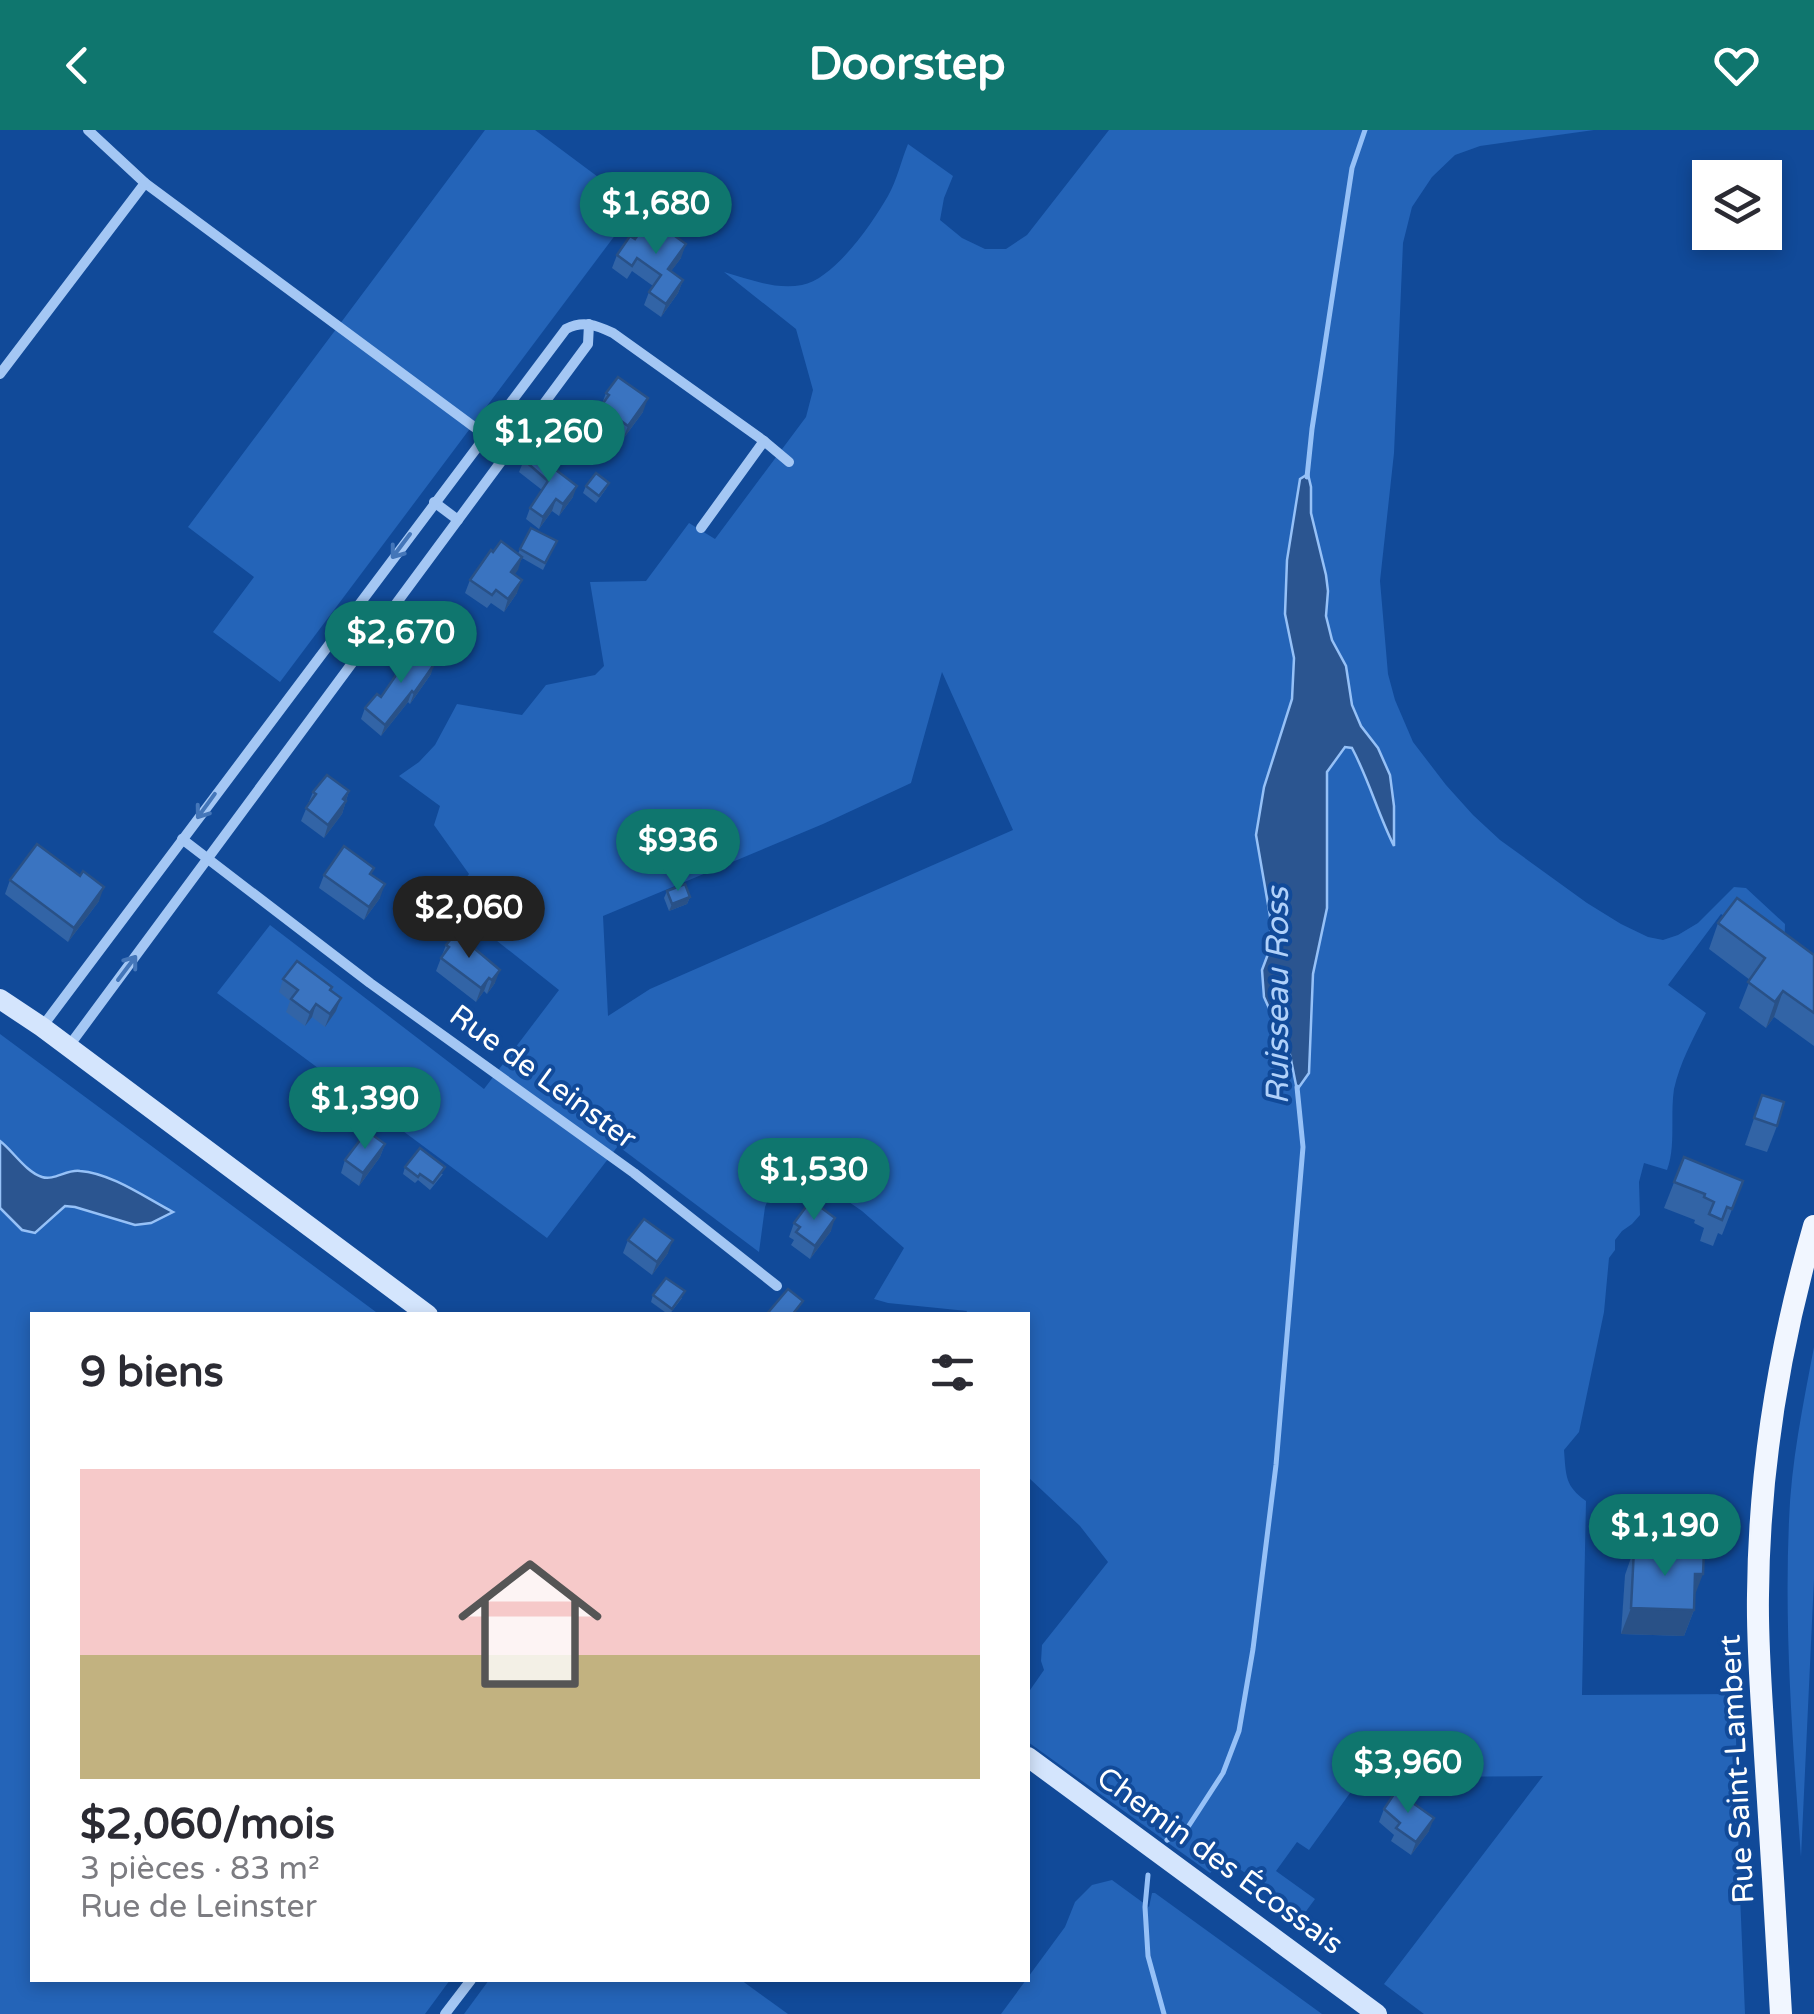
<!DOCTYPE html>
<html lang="fr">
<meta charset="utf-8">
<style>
body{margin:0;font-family:"Varela Round",sans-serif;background:#f7f7f7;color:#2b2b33;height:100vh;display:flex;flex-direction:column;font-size:38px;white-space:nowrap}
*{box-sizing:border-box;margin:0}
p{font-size:32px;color:#7c7c81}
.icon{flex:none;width:55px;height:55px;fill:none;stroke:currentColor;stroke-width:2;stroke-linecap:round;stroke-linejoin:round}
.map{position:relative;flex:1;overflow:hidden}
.side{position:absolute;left:30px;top:1182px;width:1000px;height:670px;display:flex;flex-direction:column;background:#fff;border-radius:0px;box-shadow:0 5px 15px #0003}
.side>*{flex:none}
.fabs{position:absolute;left:1692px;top:30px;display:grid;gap:20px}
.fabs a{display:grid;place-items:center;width:90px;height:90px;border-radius:0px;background:#fff;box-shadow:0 5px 15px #0003;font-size:50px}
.price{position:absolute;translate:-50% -85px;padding:0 22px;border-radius:35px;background:#0f766e;color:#fff;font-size:32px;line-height:65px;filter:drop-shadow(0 2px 5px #0008)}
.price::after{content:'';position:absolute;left:50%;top:60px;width:30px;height:22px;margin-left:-15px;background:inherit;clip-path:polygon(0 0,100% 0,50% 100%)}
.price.active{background:#222;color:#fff}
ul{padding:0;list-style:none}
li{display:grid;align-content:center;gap:20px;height:530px;padding:0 50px}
li span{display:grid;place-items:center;height:310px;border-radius:0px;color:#555}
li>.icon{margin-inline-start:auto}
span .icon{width:180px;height:180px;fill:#fffc;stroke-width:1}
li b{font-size:42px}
h2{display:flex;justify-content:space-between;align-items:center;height:120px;padding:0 50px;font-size:42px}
header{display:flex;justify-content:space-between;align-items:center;height:130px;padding:0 50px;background:#0f766e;color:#fff;font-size:45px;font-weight:700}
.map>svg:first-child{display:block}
.green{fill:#2464b8;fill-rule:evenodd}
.water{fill:#2b5590;stroke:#96c1f7;stroke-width:2.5}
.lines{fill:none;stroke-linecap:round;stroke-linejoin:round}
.stream{stroke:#96c1f7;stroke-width:5}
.street{stroke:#a4c7f4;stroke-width:10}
.secondary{stroke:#d4e5fd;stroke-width:20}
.primary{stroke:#f1f6ff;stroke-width:22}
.wall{fill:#3264a6}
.shaded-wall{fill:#295187}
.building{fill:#3a74c1;stroke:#295187;stroke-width:2.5}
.oneway{stroke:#4476b9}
.labels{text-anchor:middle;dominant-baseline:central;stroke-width:8;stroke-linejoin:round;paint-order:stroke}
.street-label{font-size:30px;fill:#fff;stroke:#114a99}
.water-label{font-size:32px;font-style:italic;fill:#b0d1fa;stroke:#114a99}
</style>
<header><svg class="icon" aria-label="back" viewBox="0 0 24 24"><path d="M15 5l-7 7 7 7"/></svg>Doorstep<svg class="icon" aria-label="heart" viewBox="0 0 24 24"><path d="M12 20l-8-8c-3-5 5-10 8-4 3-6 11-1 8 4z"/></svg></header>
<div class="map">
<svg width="1814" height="1884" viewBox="0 0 1814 1884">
<rect width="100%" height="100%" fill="#114a99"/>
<g class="green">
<polygon points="485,0 535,0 637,76 280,552 213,502 254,447 188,397"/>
<path d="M1109 0H1594L1480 16 1455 25 1432 47 1412 77 1403 113 1394 323 1380 451 1388 544 1395 570 1413 612 1446 655 1473 685 1500 710 1587 773 1621 794 1648 807 1663 810 1678 805 1698 793 1734 757 1746 758 1785 794 1784 829 1721 784 1668 855 1706 883C1694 907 1680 932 1674 959 1670 985 1676 1017 1667 1040L1644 1033 1639 1052 1640 1085 1632 1094 1622 1101 1615 1110V1120L1609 1128 1604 1182 1579 1302 1564 1320C1566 1346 1565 1356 1586 1371L1582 1565 1735 1564 1739 1741 1745 1884H1424L1384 1854 1543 1646 1408 1647 1363 1645 1309 1720 1297 1712 1276 1741 1315 1769 1304 1784 1231 1733 1219 1736 1210 1743 1028 1612V1563L1044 1540 1041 1531 1042 1515 1108 1432 1080 1396 1028 1347V1185H965L967 1181 888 1173 874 1169 904 1118 862 1081 827 1057 782 1037 765 1077 759 1122 618 1016 547 1108 217 863 270 795 484 959 559 860 448 772 469 744 434 695 440 676 399 646 419 632 435 615 457 574 522 585 546 555 595 545 604 536 590 452 646 451 689 393 715 409 806 287 813 260 796 199 724 142C749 149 775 160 802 155 834 149 872 94 888 66 897 50 901 31 908 14L953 46 944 68 940 90 962 108 985 119H1006L1027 105ZM1300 349 1311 357V383L1328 461 1326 485 1332 510 1346 536 1352 574 1361 596 1378 618 1394 676V714C1377 683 1368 649 1352 618L1345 617 1327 642 1326 709 1318 825 1313 844 1309 942 1297 959 1290 925 1264 867 1262 840 1271 816 1270 786 1263 748 1264 657 1292 569 1294 528 1285 484 1287 430ZM942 542 1013 700 650 859 608 886 603 786 823 694 911 653Z"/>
<polygon points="0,904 380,1185 32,1185 32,1850 450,1850 425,1884 0,1884"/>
<path d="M1814 1217V1449L1801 1727C1793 1615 1784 1503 1789 1391 1791 1333 1803 1275 1814 1217Z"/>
<polygon points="1112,1750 1149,1777 1152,1763 1155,1763 1322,1884 1001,1884 1065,1797 1075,1772 1092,1755"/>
<polygon points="489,1850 741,1850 788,1884 464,1884"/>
</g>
<g class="water">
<path d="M1308 344 1311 357V383L1326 445 1328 461 1326 486 1332 510 1346 536 1352 575 1361 596 1378 618 1390 645 1394 676V716C1378 684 1369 650 1352 618L1345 617 1327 642V778L1313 844 1309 943 1297 960 1290 925 1264 867 1262 840 1271 816 1270 786 1256 705 1264 657 1292 569 1294 528 1285 484 1287 430 1300 349Z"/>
<path d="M0 1011C13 1021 26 1042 42 1047 54 1051 67 1039 80 1041 111 1043 146 1068 173 1082L151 1093 135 1095 75 1077 65 1076 35 1103 22 1100 0 1078Z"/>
</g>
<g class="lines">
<g class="stream">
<polyline points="1307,347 1312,299 1352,38 1365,0"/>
<polyline points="1167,1710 1188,1697 1223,1643 1239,1601 1253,1519 1276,1335 1303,1017 1297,957"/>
<polyline points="1148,1745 1145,1777 1148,1826 1164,1884"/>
</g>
<g class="street">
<polyline points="88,0 145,53 485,305"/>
<polyline points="0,244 145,53"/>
<polyline points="434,372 458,390"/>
<polyline points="701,398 764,311"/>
<polyline points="182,709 370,853 634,1043 777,1156"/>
<path d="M42 897 566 199C583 190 596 195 613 203L764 311 789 332"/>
<polyline points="69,916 588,214 589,194"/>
<polyline points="445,1884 471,1850"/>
</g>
<g class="secondary">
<polyline points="0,869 42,897 428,1185"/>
<polyline points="1028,1627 1377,1884"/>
</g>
<path class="primary" d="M1781 1884C1776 1798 1771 1711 1765 1625 1762 1572 1757 1518 1758 1465 1759 1340 1779 1217 1814 1096"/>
</g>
<g class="wall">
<polygon points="635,109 681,128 671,141 683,150 678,163 661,187 644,175 649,162 653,156 632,141 627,149 612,138 617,125"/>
<polygon points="606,263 643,282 623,309 596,290"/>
<polygon points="524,330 573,367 559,386 552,381 539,399 526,389 530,378 542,360 519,342"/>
<polygon points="609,353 606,359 596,373 583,363 586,356"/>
<polygon points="557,411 543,440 522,428 514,444 517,463 504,482 491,473 487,478 465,463 470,450 493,422 518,424 520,419"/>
<polygon points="398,536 431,544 410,574 408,572 381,606 361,589 365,578 381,567 394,547"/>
<polygon points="349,661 342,684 324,708 301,691 313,662"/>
<polygon points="324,745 372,745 380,768 364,790 319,758"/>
<polygon points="10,750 99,771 68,812 5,764"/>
<polygon points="667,761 690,767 687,774 669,781 664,768"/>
<polygon points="1718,793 1814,825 1814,916 1774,887 1766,898 1739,878 1750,850 1709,819"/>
<polygon points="446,815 495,853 487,864 484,861 476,872 436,841"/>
<polygon points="283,849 331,860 336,881 325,897 312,887 305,896 286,882 290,871 279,862"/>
<polygon points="1762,965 1777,996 1767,1022 1745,1015"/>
<polygon points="385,1014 380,1027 359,1056 341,1043 345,1030"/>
<polygon points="1684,1027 1743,1051 1722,1105 1718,1103 1713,1116 1700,1111 1704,1098 1694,1093 1695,1090 1664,1078"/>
<polygon points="405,1037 443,1044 430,1060 418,1050 415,1053 403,1044"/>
<polygon points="794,1093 831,1101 810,1129 791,1115 794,1110 789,1107"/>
<polygon points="628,1110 668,1123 652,1145 623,1123"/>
<polygon points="653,1165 682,1168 669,1185 651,1172"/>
<polygon points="1634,1419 1694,1469 1694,1480 1684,1506 1621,1504 1625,1445"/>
<polygon points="1384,1679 1429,1701 1411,1725 1391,1711 1394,1705 1379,1692"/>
</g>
<g class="shaded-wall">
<polygon points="686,114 681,128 663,152 668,139"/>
<polygon points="683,150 678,163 661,187 666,174"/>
<polygon points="648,268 643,282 623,309 628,296"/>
<polygon points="577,356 573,367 559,386 563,374"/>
<polygon points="556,369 552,381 539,399 543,387"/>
<polygon points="522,427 518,440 507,455 511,442"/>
<polygon points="522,450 517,463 504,482 508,469"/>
<polygon points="435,533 431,544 410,574 414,563"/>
<polygon points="412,561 408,572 381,606 385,595"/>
<polygon points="349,661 342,684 324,708 328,695"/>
<polygon points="385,754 380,768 364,790 369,777"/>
<polygon points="104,757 99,771 68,812 74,798"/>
<polygon points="690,767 687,774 669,781 672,774"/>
<polygon points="500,840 495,853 487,864 492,850"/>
<polygon points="489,848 484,861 476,872 481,858"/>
<polygon points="1783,861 1774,887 1766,898 1775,872"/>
<polygon points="341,868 336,881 325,897 330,884"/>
<polygon points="316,874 312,887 305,896 310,883"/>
<polygon points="385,1014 380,1027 359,1056 363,1043"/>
<polygon points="835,1088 831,1101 810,1129 815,1116"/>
<polygon points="673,1110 668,1123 652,1145 657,1132"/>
<polygon points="1695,1444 1703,1444 1693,1470"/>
<polygon points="1631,1478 1694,1480 1684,1506 1621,1504"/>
<polygon points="1434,1688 1429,1701 1411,1725 1416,1712"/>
</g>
<g class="building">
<polygon points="650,88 686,114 668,139 683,150 666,174 649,162 661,145 637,128 632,136 617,125 630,106 635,109"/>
<polygon points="618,247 648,268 628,296 601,276 609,265 606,263"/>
<polygon points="531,321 577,356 563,374 556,369 543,387 530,378 548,351 524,330"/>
<polygon points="596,343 609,353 599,366 586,356"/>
<polygon points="531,398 557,411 545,433 520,419"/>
<polygon points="501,411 522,427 511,442 522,450 508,469 496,460 492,465 470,450 491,420 493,422"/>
<polygon points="415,518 435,533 414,563 412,561 385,595 365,578 377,564 381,567 401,538 398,536 406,525 409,527"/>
<polygon points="327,645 349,661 343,669 346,671 328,695 306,678 316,664 313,662"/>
<polygon points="37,714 80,746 83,741 104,757 74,798 10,750"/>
<polygon points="344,716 374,738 370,744 385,754 369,777 324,745"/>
<polygon points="685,754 690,767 672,774 667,761"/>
<polygon points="1737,768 1814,825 1814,883 1783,861 1775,872 1748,852 1765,828 1718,793"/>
<polygon points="456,803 500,840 492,850 489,848 481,858 441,828 449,817 446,815"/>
<polygon points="297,831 332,857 330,860 341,868 330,884 316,874 310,883 291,869 298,860 283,849"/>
<polygon points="1762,965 1784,972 1777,996 1754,988"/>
<polygon points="367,1001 385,1014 363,1043 345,1030"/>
<polygon points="420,1018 445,1037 433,1053 420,1044 418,1047 405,1037"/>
<polygon points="1684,1027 1743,1051 1732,1079 1727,1077 1722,1090 1709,1084 1714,1072 1704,1067 1705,1064 1674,1052"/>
<polygon points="811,1070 835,1088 815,1116 796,1102 800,1097 794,1093"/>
<polygon points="644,1089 673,1110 657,1132 628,1110"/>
<polygon points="666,1148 685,1161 672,1179 653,1165"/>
<polygon points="788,1159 803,1171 792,1185 766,1185"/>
<polygon points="1634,1419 1704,1421 1703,1444 1695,1444 1694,1480 1631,1478"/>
<polygon points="1396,1661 1434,1688 1416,1712 1396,1698 1400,1693 1384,1679"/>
</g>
<defs><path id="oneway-shaft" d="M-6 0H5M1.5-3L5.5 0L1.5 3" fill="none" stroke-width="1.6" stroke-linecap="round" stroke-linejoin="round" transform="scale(2.5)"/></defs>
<g class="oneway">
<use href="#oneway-shaft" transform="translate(401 416) rotate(127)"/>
<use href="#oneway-shaft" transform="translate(206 676) rotate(126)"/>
<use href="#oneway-shaft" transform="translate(127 838) rotate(-53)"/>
</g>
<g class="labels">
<g class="street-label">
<text transform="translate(543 947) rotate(36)">Rue de Leinster</text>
<text transform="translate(1737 1639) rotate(-93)">Rue Saint-Lambert</text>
<text transform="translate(1220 1731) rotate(36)">Chemin des Écossais</text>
</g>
<g class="water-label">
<text transform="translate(1278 866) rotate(-90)">Ruisseau Ross</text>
</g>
</g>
</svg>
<div class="fabs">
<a><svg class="icon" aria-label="layers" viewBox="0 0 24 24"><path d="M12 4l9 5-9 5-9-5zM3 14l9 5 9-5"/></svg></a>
</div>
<b class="price" style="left:656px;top:127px">$1,680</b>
<b class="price" style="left:549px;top:355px">$1,260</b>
<b class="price" style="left:401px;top:556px">$2,670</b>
<b class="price" style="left:678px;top:764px">$936</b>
<b class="price active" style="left:469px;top:831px">$2,060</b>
<b class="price" style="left:365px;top:1022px">$1,390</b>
<b class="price" style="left:814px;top:1093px">$1,530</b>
<b class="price" style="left:1665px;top:1449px">$1,190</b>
<b class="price" style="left:1408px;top:1686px">$3,960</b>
<section class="side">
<h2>9 biens<svg class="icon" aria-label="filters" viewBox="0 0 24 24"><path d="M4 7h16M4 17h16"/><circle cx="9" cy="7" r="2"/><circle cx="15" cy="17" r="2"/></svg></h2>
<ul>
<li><span style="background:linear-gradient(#f6c9c9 60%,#c2b280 0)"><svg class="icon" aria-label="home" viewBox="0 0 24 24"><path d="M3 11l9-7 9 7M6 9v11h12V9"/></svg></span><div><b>$2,060/mois</b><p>3 pièces · 83 m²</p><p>Rue de Leinster</p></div></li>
</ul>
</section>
</div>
